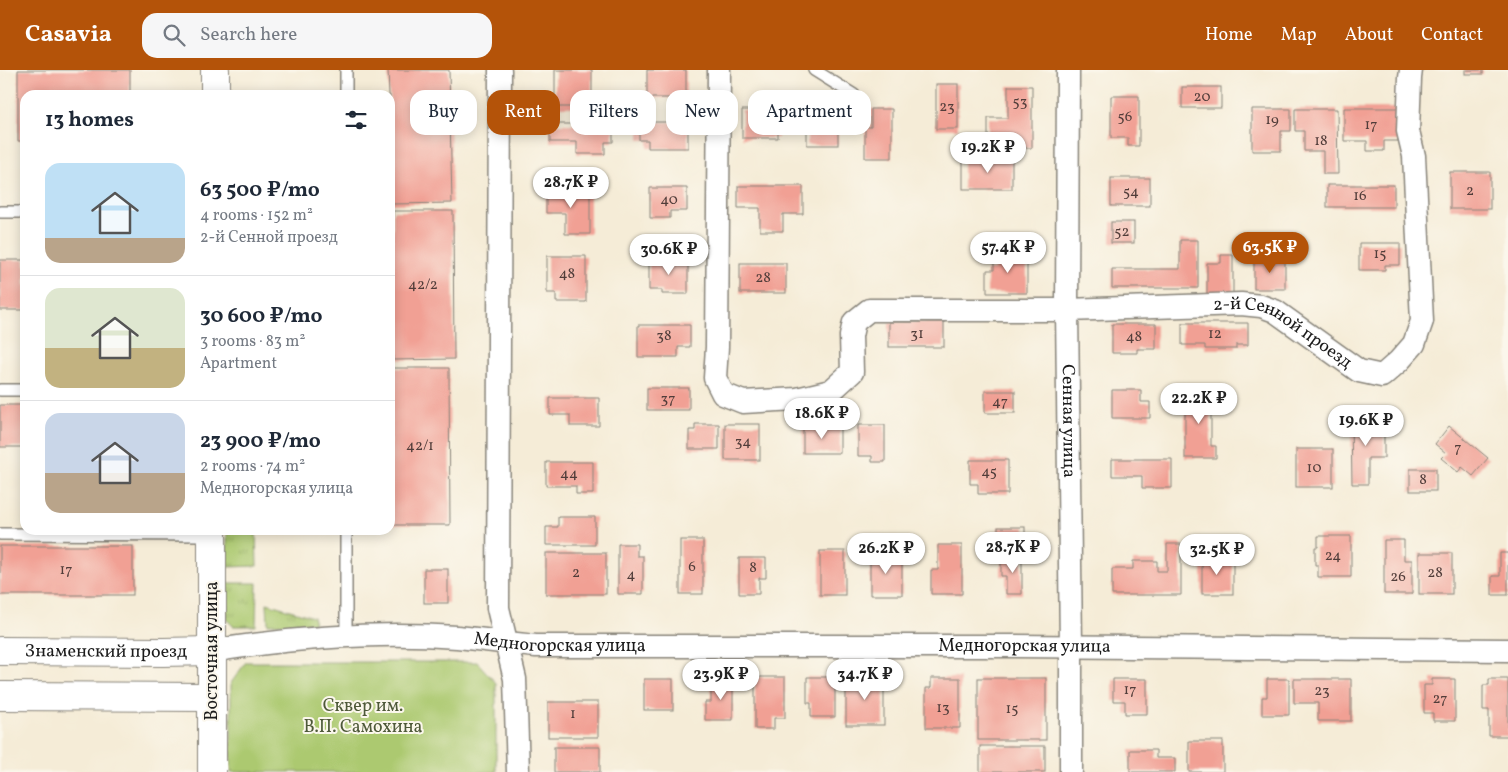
<!DOCTYPE html>
<meta charset="utf-8">
<style>
body{margin:0;font-family:Vollkorn,serif;background:#f6f6f7;color:#1f2937;height:100vh;display:flex;flex-direction:column;font-size:19px;white-space:nowrap}
*{box-sizing:border-box;margin:0}
p{font-size:16px;color:#747a83}
.icon{flex:none;width:28px;height:28px;fill:none;stroke:currentColor;stroke-width:2;stroke-linecap:round;stroke-linejoin:round}
.map{position:relative;flex:1;overflow:hidden}
.drawer{position:absolute;left:20px;top:20px;width:375px;height:445px;display:flex;flex-direction:column;background:#fff;border-radius:15px;box-shadow:0 2px 12px #0003}
.drawer>*{flex:none}
.guide{position:absolute;left:410px;top:20px;width:475px;height:45px;display:flex;gap:10px}
.price{position:absolute;translate:-50% -42px;padding:0 11px;border-radius:18px;background:#fff;color:#222;font-size:16px;line-height:32px;filter:drop-shadow(0 1px 2px #0008)}
.price::after{content:'';position:absolute;left:50%;top:30px;width:15px;height:11px;margin-left:-8px;background:inherit;clip-path:polygon(0 0,100% 0,50% 100%)}
.price.selected{background:#b45309;color:#fff}
ul{padding:0;list-style:none}
li{display:flex;align-items:center;gap:15px;height:125px;padding:0 25px}
li+li{border-top:1px solid #e0e1e3}
li span{display:grid;place-items:center;flex:none;width:140px;height:100px;border-radius:15px;color:#555}
li>.icon{margin-inline-start:auto}
span .icon{width:60px;height:60px;fill:#fffc;stroke-width:1}
li b{font-size:21px}
h2{display:flex;justify-content:space-between;align-items:center;height:60px;padding:0 25px;font-size:21px}
.tag{padding:0 18px;border-radius:15px;background:#fff;box-shadow:0 2px 12px #0003;font-size:18px;line-height:45px}
.tag.selected{background:#b45309;color:#fff}
header{display:flex;align-items:center;gap:30px;box-sizing:border-box;height:70px;padding:0 25px;background:#b45309;color:#fff}
header strong{font-size:24px}
nav{display:flex;gap:28px;margin-inline-start:auto;font-size:18px}
.search{width:350px;height:45px;background:#f6f6f7;display:flex;align-items:center;gap:12px;box-sizing:border-box;padding:0 18px;border-radius:15px;color:#747a83;font-size:19px}
.map>svg:first-child{display:block}
.grass{fill:url(#grass-tufts);stroke:#647246}
.park{fill:#acc970;stroke:#647246}
.building{fill:#f1a094}
.lines{fill:none;stroke-linecap:round;stroke-linejoin:round}
.lane-casing{stroke:#88847a;stroke-width:14}
.street-casing{stroke:#88847a;stroke-width:25}
.secondary-casing{stroke:#88847a;stroke-width:30}
.lane{stroke:#fff;stroke-width:11}
.street{stroke:#fff;stroke-width:22}
.secondary{stroke:#fff;stroke-width:28}
.labels{text-anchor:middle;dominant-baseline:central;stroke-width:4;stroke-linejoin:round;paint-order:stroke}
.number-label{font-size:15px;fill:#513d3a}
.street-label{font-size:18px;fill:#1c1c1c;stroke:#fbf7ec}
.park-label{font-size:18px;fill:#4e5939;stroke:#fbf7ec}
</style>
<header>
<strong>Casavia</strong>
<div class="search"><svg class="icon" aria-label="search" viewBox="0 0 24 24"><circle cx="10" cy="10" r="6"/><path d="M15 15l6 6"/></svg>Search here</div>
<nav><a>Home</a><a>Map</a><a>About</a><a>Contact</a></nav>
</header>
<div class="map">
<svg width="1508" height="702" viewBox="0 0 1508 702">
<defs>
<pattern id="grass-tufts" width="24" height="20" patternUnits="userSpaceOnUse" patternTransform="scale(1.25)"><rect width="24" height="20" fill="#acc970"/><path d="M3 7l-1-3M5 7V3M7 7l1-3M15 17l-1-3M17 17v-4M19 17l1-3" fill="none" stroke="#93ac60"/></pattern>
</defs>
<rect width="100%" height="100%" fill="#fbf7ec"/>
<filter id="ink" filterUnits="userSpaceOnUse"><feTurbulence type="fractalNoise" baseFrequency=".02" numOctaves="2"/><feDisplacementMap in="SourceGraphic" scale="10" xChannelSelector="R" yChannelSelector="G"/><feConvolveMatrix kernelMatrix="1 2 1 2 8 2 1 2 1" color-interpolation-filters="sRGB"/></filter>
<filter id="wash" filterUnits="userSpaceOnUse"><feTurbulence type="fractalNoise" baseFrequency=".0096" numOctaves="4" result="noise"/><feDisplacementMap in="SourceGraphic" scale="20" xChannelSelector="R" yChannelSelector="G"/><feGaussianBlur stdDeviation="1.12" result="paint"/><feColorMatrix in="noise" values="0 0 0 0 0 0 0 0 0 0 0 0 0 0 0 0 0 1.4 0 .05"/><feComposite in="paint" operator="in"/></filter>
<g filter="url(#wash)">
<rect width="100%" height="100%" fill="#f5ecd7"/>
<g class="grass">
<polygon points="227,460 256,460 257,496 227,497"/>
<polygon points="227,513 257,513 256,556 233,556 227,550"/>
<polygon points="267,533 313,547 315,553 268,554"/>
</g>
<polygon class="park" points="246,592 477,592 496,613 496,702 231,702 231,613"/>
<g id="blocks">
<g class="building">
<polygon points="18,0 130,0 130,25 25,25 25,71 18,71"/>
<polygon points="388,0 449,0 452,133 391,134 390,25 389,25"/>
<rect x="555" y="0" width="37" height="37"/>
<rect x="647" y="0" width="39" height="28"/>
<rect x="1465" y="0" width="18" height="4"/>
<rect x="936" y="14" width="22" height="45"/>
<polygon points="1008,16 1032,16 1032,78 988,78 988,48 1008,48"/>
<rect x="1182" y="17" width="39" height="21"/>
<polygon points="1111,26 1139,26 1139,76 1128,76 1128,68 1111,68"/>
<rect x="807" y="38" width="31" height="37"/>
<polygon points="1344,38 1398,38 1398,71 1384,71 1384,81 1367,81 1367,71 1344,71"/>
<polygon points="871,39 892,39 892,88 865,88 865,57 871,57"/>
<polygon points="1252,39 1291,39 1291,61 1281,61 1281,81 1252,81"/>
<polygon points="1295,39 1337,39 1338,104 1323,104 1323,81 1304,81 1304,61 1295,61"/>
<polygon points="742,40 795,40 795,56 778,56 778,68 742,68"/>
<polygon points="639,52 688,52 688,78 648,78 648,70 639,70"/>
<polygon points="550,54 613,54 613,72 605,72 605,84 577,84 577,72 550,72"/>
<rect x="963" y="89" width="49" height="30"/>
<rect x="1450" y="102" width="40" height="37"/>
<rect x="1111" y="108" width="39" height="28"/>
<rect x="1327" y="115" width="67" height="22"/>
<polygon points="738,116 803,116 803,144 783,144 783,161 760,161 760,138 738,138"/>
<polygon points="650,118 687,118 687,141 670,141 670,148 650,148"/>
<polygon points="546,120 590,120 590,164 565,164 565,143 546,143"/>
<polygon points="393,141 453,141 454,289 393,290"/>
<rect x="1111" y="152" width="23" height="21"/>
<polygon points="1180,170 1198,170 1198,218 1112,218 1112,199 1180,199"/>
<polygon points="1359,173 1400,173 1400,195 1385,195 1385,200 1359,200"/>
<polygon points="994,184 1027,184 1027,223 987,223 987,200 994,200"/>
<polygon points="1221,185 1233,185 1233,226 1207,226 1207,193 1221,193"/>
<polygon points="547,186 586,186 586,232 556,232 556,223 547,223"/>
<rect x="0" y="190" width="25" height="50"/>
<polygon points="649,190 688,190 688,224 662,224 662,220 649,220"/>
<rect x="1254" y="190" width="31" height="29"/>
<rect x="740" y="193" width="46" height="30"/>
<rect x="889" y="252" width="55" height="25"/>
<polygon points="1182,253 1248,253 1248,275 1236,275 1236,279 1205,279 1205,275 1182,275"/>
<polygon points="1112,254 1156,254 1156,279 1137,279 1137,283 1112,283"/>
<polygon points="638,255 690,255 690,277 678,277 678,287 638,287"/>
<polygon points="390,298 449,298 450,455 390,455"/>
<rect x="647" y="318" width="42" height="22"/>
<polygon points="1112,320 1141,320 1141,332 1150,332 1150,348 1112,348"/>
<rect x="985" y="321" width="30" height="22"/>
<polygon points="1185,321 1211,321 1211,376 1216,376 1216,388 1185,388"/>
<polygon points="550,328 599,328 599,356 570,356 570,345 550,345"/>
<rect x="0" y="335" width="25" height="42"/>
<polygon points="1351,350 1384,350 1384,388 1368,388 1368,414 1352,414"/>
<polygon points="695,354 719,354 719,379 689,379 689,360 695,360"/>
<rect x="725" y="354" width="35" height="36"/>
<polygon points="858,355 885,355 885,392 872,392 872,386 858,386"/>
<rect x="803" y="356" width="37" height="27"/>
<polygon points="1449,356 1488,388 1473,406 1462,397 1458,402 1441,388 1446,383 1435,374"/>
<rect x="1296" y="379" width="37" height="38"/>
<polygon points="1112,389 1172,389 1172,418 1142,418 1142,406 1112,406"/>
<polygon points="970,390 1008,390 1008,424 978,424 978,414 970,414"/>
<polygon points="546,392 593,392 593,424 576,424 576,416 546,416"/>
<rect x="1410" y="399" width="26" height="22"/>
<polygon points="558,447 595,447 595,475 546,475 546,457 558,457"/>
<rect x="998" y="457" width="27" height="18"/>
<polygon points="1318,466 1351,466 1351,507 1318,507 1318,495 1315,495 1315,477 1318,477"/>
<rect x="680" y="470" width="23" height="54"/>
<polygon points="1384,470 1404,470 1404,490 1412,490 1412,524 1384,524"/>
<polygon points="618,474 637,474 637,486 643,486 643,524 618,524"/>
<polygon points="1167,474 1181,474 1181,525 1112,525 1112,499 1133,499 1133,491 1157,491 1157,501 1167,501"/>
<polygon points="938,475 962,475 962,524 931,524 931,500 938,500"/>
<rect x="0" y="476" width="133" height="49"/>
<rect x="820" y="481" width="25" height="44"/>
<rect x="546" y="483" width="60" height="41"/>
<rect x="1419" y="483" width="33" height="41"/>
<polygon points="1500,483 1508,483 1508,525 1492,525 1492,506 1500,506"/>
<polygon points="874,485 902,485 902,525 870,525 870,493 874,493"/>
<polygon points="1001,486 1022,486 1022,524 1006,524 1006,506 1001,506"/>
<rect x="1202" y="487" width="31" height="37"/>
<polygon points="739,488 766,488 766,508 759,508 759,524 739,524"/>
<rect x="424" y="499" width="24" height="34"/>
<polygon points="755,607 785,607 785,648 774,648 774,659 755,659"/>
<polygon points="807,607 835,607 835,647 811,647 811,633 807,633"/>
<rect x="846" y="607" width="38" height="48"/>
<polygon points="931,608 960,608 960,658 926,658 926,618 931,618"/>
<rect x="978" y="608" width="68" height="62"/>
<rect x="644" y="609" width="29" height="31"/>
<polygon points="711,609 733,609 733,650 705,650 705,632 711,632"/>
<polygon points="1113,609 1147,609 1147,644 1125,644 1125,631 1113,631"/>
<polygon points="1267,609 1289,609 1289,645 1262,645 1262,627 1267,627"/>
<polygon points="1294,609 1351,609 1351,651 1318,651 1318,633 1294,633"/>
<polygon points="1432,609 1455,609 1455,651 1433,651 1433,643 1424,643 1424,615 1432,615"/>
<polygon points="1489,609 1508,609 1508,666 1489,666 1489,640 1483,640 1483,615 1489,615"/>
<rect x="548" y="632" width="50" height="35"/>
<rect x="1189" y="671" width="34" height="31"/>
<rect x="980" y="676" width="65" height="26"/>
<rect x="554" y="677" width="46" height="25"/>
<polygon points="1130,680 1156,680 1156,688 1175,688 1175,702 1130,702"/>
</g>
</g>
</g>
<g filter="url(#ink)">
<use href="#blocks" fill-opacity="0" stroke="#88847a" stroke-width="1"/>
<g class="lines">
<g class="lane-casing">
<g id="lane">
<polyline points="814,0 854,25"/>
<polyline points="346,25 346,0"/>
<polyline points="0,142 25,142"/>
<polyline points="0,320 25,320"/>
<polyline points="346,460 346,566"/>
<polyline points="0,464 212,465"/>
</g>
</g>
<g class="street-casing">
<g id="street">
<polyline points="500,0 498,538 515,609 518,702"/>
<path id="s1" d="M719 0 717 277 715 308 723 324 743 332 797 329 831 321 852 302 851 266 854 252 869 240H1067L1241 234 1261 236 1275 241 1359 301 1382 306 1399 291 1414 274 1422 251 1414 86 1408 61 1410 8 1411 0"/>
<path id="s2" d="M1068 0 1067 240 1071 577V702"/>
<path id="s3" d="M211 581C292 568 375 561 457 567 484 569 510 574 536 576H1016L1508 580"/>
</g>
</g>
<g class="secondary-casing">
<g id="secondary">
<polyline points="215,25 215,0"/>
<polyline points="212,460 212,702"/>
<path id="s4" d="M0 581 163 582 211 581"/>
<polyline points="0,626 211,627"/>
</g>
</g>
<use href="#lane" class="lane"/>
<use href="#street" class="street"/>
<use href="#secondary" class="secondary"/>
</g>
</g>
<g class="labels">
<g class="number-label">
<text x="1202" y="27">20</text>
<text x="1020" y="32">53</text>
<text x="947" y="37">23</text>
<text x="1125" y="47">56</text>
<text x="1272" y="50">19</text>
<text x="1371" y="55">17</text>
<text x="1321" y="71">18</text>
<text x="1470" y="121">2</text>
<text x="1131" y="122">54</text>
<text x="1360" y="126">16</text>
<text x="669" y="130">40</text>
<text x="1122" y="162">52</text>
<text x="1380" y="184">15</text>
<text x="567" y="204">48</text>
<text x="763" y="208">28</text>
<text x="423" y="215">42/2</text>
<text x="917" y="264">31</text>
<text x="1215" y="264">12</text>
<text x="664" y="266">38</text>
<text x="1134" y="267">48</text>
<text x="668" y="329">37</text>
<text x="1000" y="332">47</text>
<text x="743" y="372">34</text>
<text x="420" y="376">42/1</text>
<text x="1458" y="378">7</text>
<text x="1314" y="398">10</text>
<text x="989" y="402">45</text>
<text x="569" y="404">44</text>
<text x="1423" y="410">8</text>
<text x="1333" y="486">24</text>
<text x="692" y="497">6</text>
<text x="753" y="498">8</text>
<text x="66" y="500">17</text>
<text x="576" y="503">2</text>
<text x="1435" y="503">28</text>
<text x="631" y="505">4</text>
<text x="1398" y="507">26</text>
<text x="1130" y="620">17</text>
<text x="1322" y="621">23</text>
<text x="1440" y="629">27</text>
<text x="943" y="638">13</text>
<text x="1012" y="639">15</text>
<text x="573" y="644">1</text>
</g>
<g class="street-label">
<text stroke="none"><textPath href="#s1" startOffset="956">2-й Сенной проезд</textPath></text>
<text stroke="none"><textPath href="#s2" startOffset="351">Сенная улица</textPath></text>
<text stroke="none"><textPath href="#s3" startOffset="350">Медногорская улица</textPath></text>
<text stroke="none"><textPath href="#s3" startOffset="815">Медногорская улица</textPath></text>
<text stroke="none"><textPath href="#s4" startOffset="106">Знаменский проезд</textPath></text>
<text transform="translate(212 581) rotate(-90)">Восточная улица</text>
</g>
<g class="park-label">
<text x="363" y="636">Сквер им.<tspan x="363" dy="21">В.П. Самохина</tspan></text>
</g>
</g>
</svg>
<b class="price" style="left:988px;top:104px">19.2K ₽</b>
<b class="price" style="left:571px;top:139px">28.7K ₽</b>
<b class="price" style="left:1008px;top:204px">57.4K ₽</b>
<b class="price selected" style="left:1270px;top:204px">63.5K ₽</b>
<b class="price" style="left:669px;top:206px">30.6K ₽</b>
<b class="price" style="left:1199px;top:355px">22.2K ₽</b>
<b class="price" style="left:822px;top:370px">18.6K ₽</b>
<b class="price" style="left:1366px;top:377px">19.6K ₽</b>
<b class="price" style="left:1013px;top:504px">28.7K ₽</b>
<b class="price" style="left:886px;top:505px">26.2K ₽</b>
<b class="price" style="left:1217px;top:506px">32.5K ₽</b>
<b class="price" style="left:721px;top:631px">23.9K ₽</b>
<b class="price" style="left:865px;top:631px">34.7K ₽</b>
<div class="guide">
<a class="tag">Buy</a>
<a class="tag selected">Rent</a>
<a class="tag">Filters</a>
<a class="tag">New</a>
<a class="tag">Apartment</a>
</div>
<section class="drawer">
<h2>13 homes<svg class="icon" aria-label="filters" viewBox="0 0 24 24"><path d="M4 7h16M4 17h16"/><circle cx="9" cy="7" r="2"/><circle cx="15" cy="17" r="2"/></svg></h2>
<ul>
<li><span style="background:linear-gradient(#bfe0f5 75%,#b9a48a 0)"><svg class="icon" aria-label="home" viewBox="0 0 24 24"><path d="M3 11l9-7 9 7M6 9v11h12V9"/></svg></span><div><b>63 500 ₽/mo</b><p>4 rooms · 152 m²</p><p>2-й Сенной проезд</p></div></li>
<li><span style="background:linear-gradient(#dfe7d0 60%,#c2b280 0)"><svg class="icon" aria-label="home" viewBox="0 0 24 24"><path d="M3 11l9-7 9 7M6 9v11h12V9"/></svg></span><div><b>30 600 ₽/mo</b><p>3 rooms · 83 m²</p><p>Apartment</p></div></li>
<li><span style="background:linear-gradient(#c9d6e8 60%,#b9a48a 0)"><svg class="icon" aria-label="home" viewBox="0 0 24 24"><path d="M3 11l9-7 9 7M6 9v11h12V9"/></svg></span><div><b>23 900 ₽/mo</b><p>2 rooms · 74 m²</p><p>Медногорская улица</p></div></li>
</ul>
</section>
</div>
